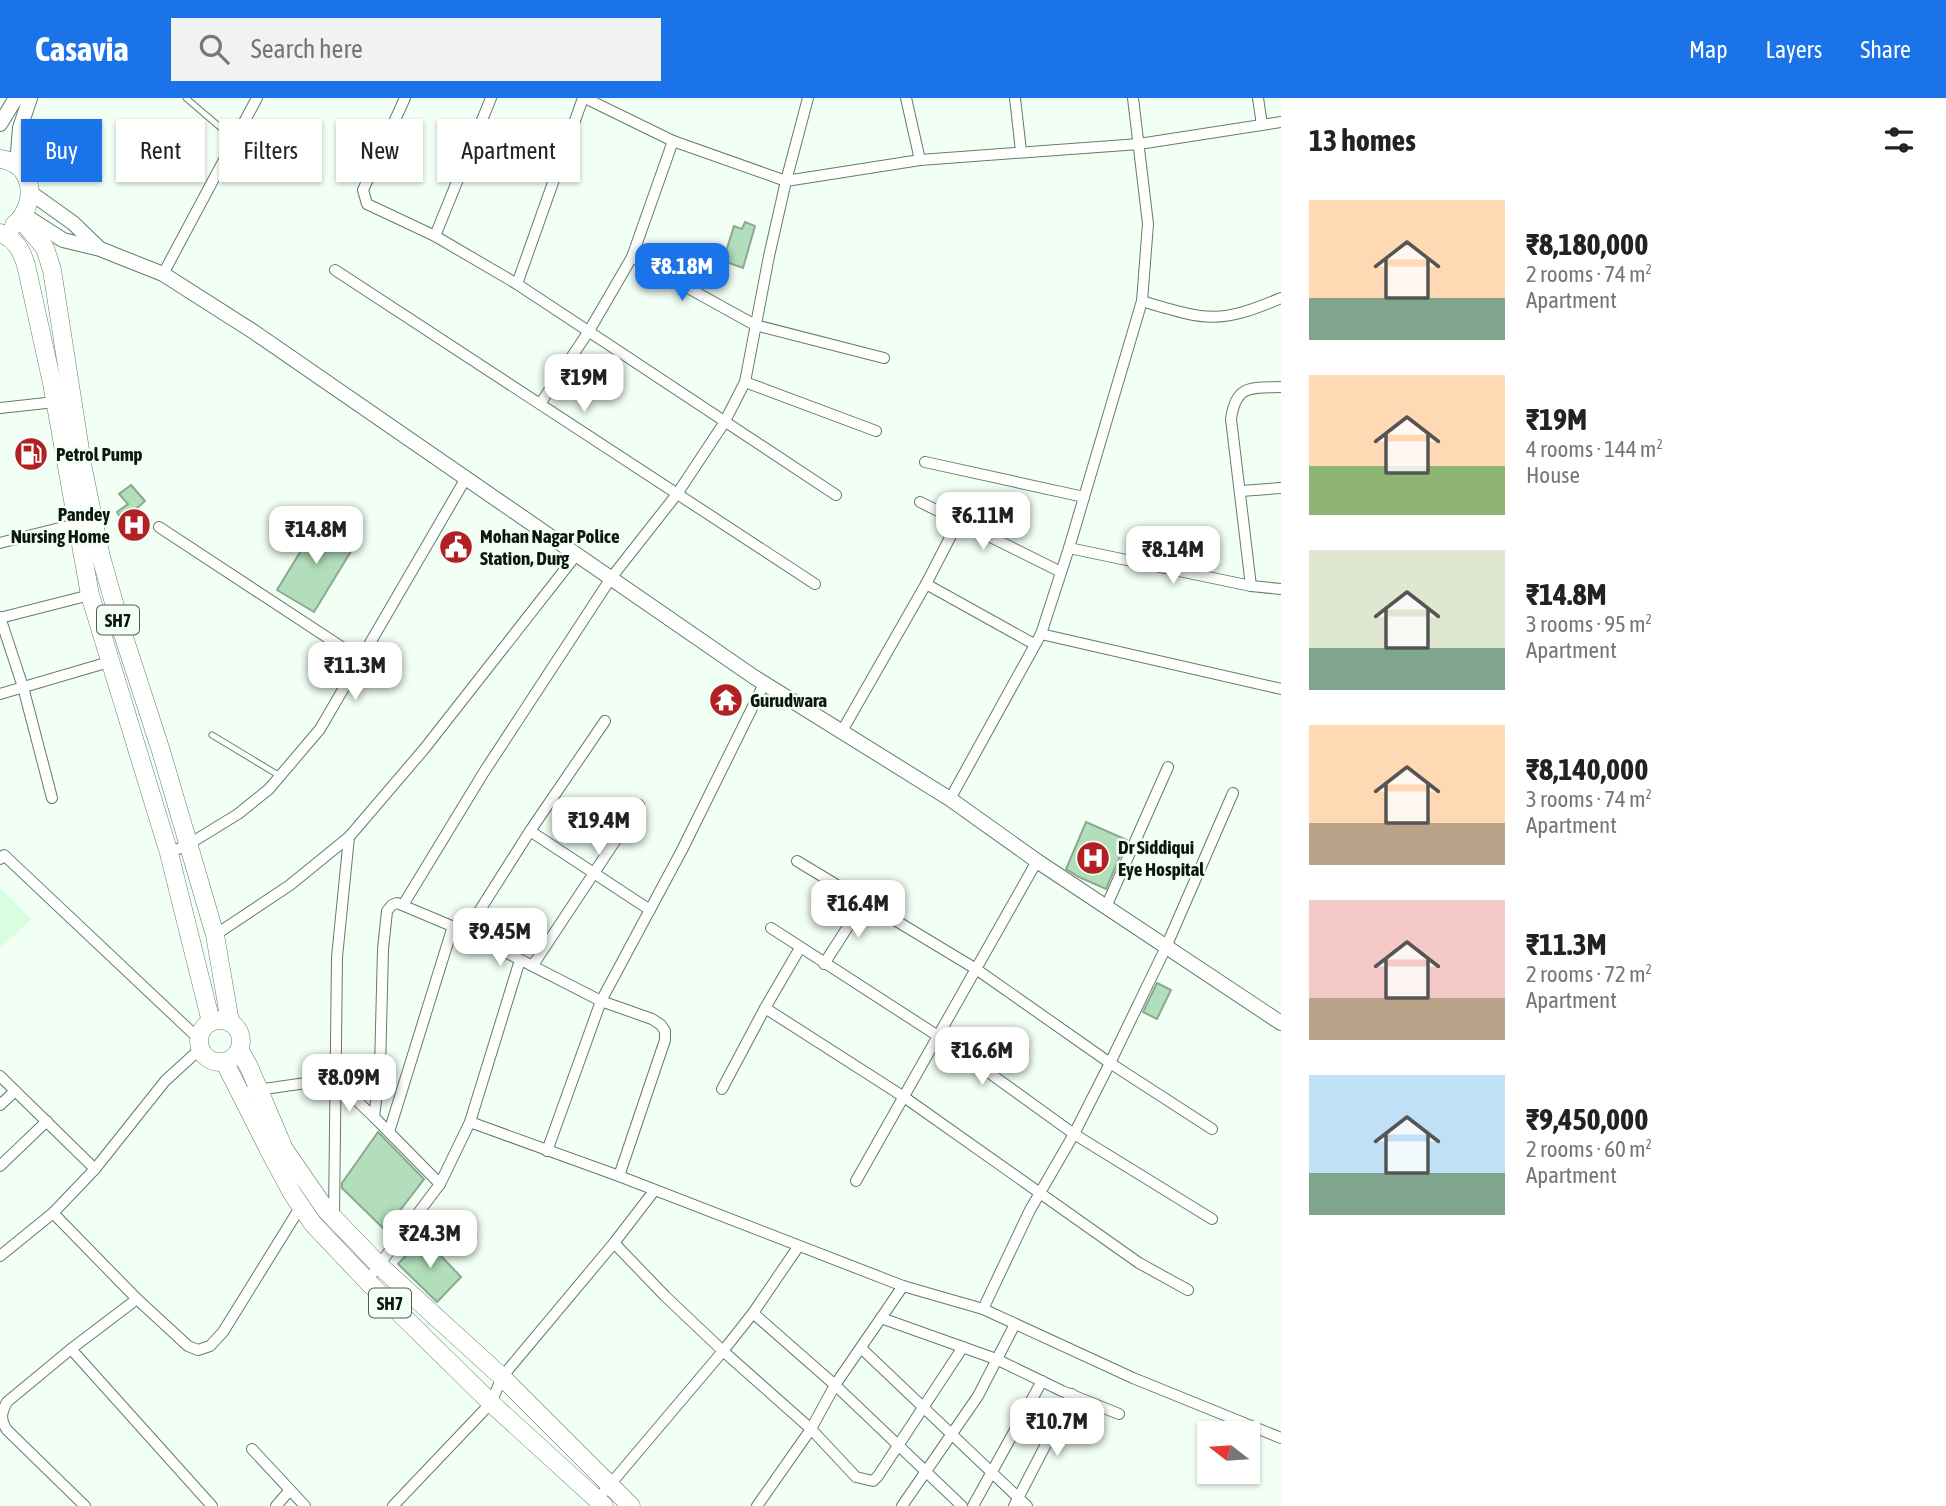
<!DOCTYPE html>
<meta charset="utf-8">
<style>
body{margin:0;font-family:"Asap Condensed",sans-serif;background:#f2f2f2;color:#222;height:100vh;display:flex;flex-direction:column;font-size:26px;white-space:nowrap}
*{box-sizing:border-box;margin:0}
p{font-size:23px;color:#767676}
.icon{flex:none;width:38px;height:38px;fill:none;stroke:currentColor;stroke-width:2;stroke-linecap:round;stroke-linejoin:round}
.map{position:relative;flex:1;overflow:hidden}
.drawer{display:flex;flex-direction:column;background:#fff;width:665px}
.drawer>*{flex:none}
.banner{position:absolute;left:21px;top:21px;width:665px;height:63px;display:flex;gap:14px}
.needle{width:46px;rotate:287deg}
.tools{position:absolute;left:1197px;top:1323px;display:grid;gap:14px}
.tools a{display:grid;place-items:center;width:63px;height:63px;border-radius:0px;background:#fff;box-shadow:0 2px 5px #0004;font-size:35px}
.price{position:absolute;translate:-50% -60px;padding:0 16px;border-radius:14px;background:#fff;color:#222;font-size:23px;line-height:46px;filter:drop-shadow(0 2px 4px #0008)}
.price::after{content:'';position:absolute;left:50%;top:42px;width:21px;height:16px;margin-left:-10px;background:inherit;clip-path:polygon(0 0,100% 0,50% 100%)}
.price.on{background:#1a73e8;color:#fff}
ul{padding:0;list-style:none}
li{display:flex;align-items:center;gap:21px;height:175px;padding:0 28px}
li span{display:grid;place-items:center;flex:none;width:196px;height:140px;border-radius:0px;color:#555}
li>.icon{margin-inline-start:auto}
span .icon{width:84px;height:84px;fill:#fffc;stroke-width:1}
li b{font-size:30px}
h2{display:flex;justify-content:space-between;align-items:center;height:84px;padding:0 28px;font-size:30px}
.pill{padding:0 24px;border-radius:0px;background:#fff;box-shadow:0 2px 5px #0004;font-size:24px;line-height:63px}
.pill.on{background:#1a73e8;color:#fff}
header{display:flex;align-items:center;gap:42px;box-sizing:border-box;height:98px;padding:0 35px;background:#1a73e8;color:#fff}
header strong{font-size:33px}
nav{display:flex;gap:38px;margin-inline-start:auto;font-size:24px}
.search{width:490px;height:63px;background:#f2f2f2;display:flex;align-items:center;gap:18px;box-sizing:border-box;padding:0 24px;border-radius:0px;color:#767676;font-size:26px}
main{display:flex;flex:1;min-height:0}
.map>svg:first-child{display:block}
.built{fill:#d8fedf}
.building{fill:#b2debb;stroke:#8ba991;stroke-width:2}
.lines{fill:none;stroke-linecap:round;stroke-linejoin:round}
.service-casing{stroke:#617e67;stroke-width:7}
.minor-casing{stroke:#617e67;stroke-width:12}
.tertiary-casing{stroke:#617e67;stroke-width:16}
.primary-casing{stroke:#617e67;stroke-width:19}
.service{stroke:#fff;stroke-width:5}
.minor{stroke:#fff;stroke-width:10}
.tertiary{stroke:#fff;stroke-width:14}
.primary{stroke:#fff;stroke-width:18}
.labels{text-anchor:middle;dominant-baseline:central;stroke-width:5;stroke-linejoin:round;paint-order:stroke}
.shield{fill:#f2fff4;stroke:#505c53;stroke-width:2}
.shield-label{font-size:18px;font-weight:bold;fill:#0b160e}
.poi-label{font-size:19px;font-weight:bold;fill:#0b160e;stroke:#f2fff4;text-anchor:start}
</style>
<header>
<strong>Casavia</strong>
<div class="search"><svg class="icon" aria-label="search" viewBox="0 0 24 24"><circle cx="10" cy="10" r="6"/><path d="M15 15l6 6"/></svg>Search here</div>
<nav><a>Map</a><a>Layers</a><a>Share</a></nav>
</header>
<main>
<div class="map">
<svg width="1281" height="1408" viewBox="0 0 1281 1408">
<rect width="100%" height="100%" fill="#f2fff4"/>
<polygon class="built" points="0,790 32,821 0,850"/>
<g class="building">
<polygon points="745,124 755,128 743,170 723,163 734,128 742,131"/>
<polygon points="131,387 145,403 136,411 147,432 128,441 120,430 121,420 117,414 128,406 119,396"/>
<polygon points="319,423 356,445 314,514 277,492"/>
<polygon points="1086,724 1127,742 1106,791 1079,779 1066,771"/>
<polygon points="1157,885 1171,892 1157,921 1143,914"/>
<polygon points="378,1034 424,1081 385,1132 342,1090 342,1085"/>
<polygon points="423,1139 461,1179 437,1204 398,1166"/>
</g>
<g class="lines">
<g class="service-casing">
<g id="service">
<polyline points="186,0 234,41"/>
<polyline points="212,637 280,678"/>
</g>
</g>
<g class="minor-casing">
<g id="minor">
<polyline points="405,0 363,92 367,106 435,138 517,186 836,397"/>
<polyline points="585,0 673,43 786,83 920,62 1139,46 1281,24"/>
<polyline points="906,0 920,62"/>
<polyline points="1015,0 1021,53"/>
<polyline points="1258,0 1262,27"/>
<polyline points="673,43 632,159 755,227 884,260"/>
<polyline points="435,138 491,0"/>
<polyline points="335,172 815,486"/>
<polyline points="163,176 257,0"/>
<polyline points="517,186 583,0"/>
<path d="M1142 203C1206 222 1218 227 1281 200"/>
<polyline points="745,284 876,333"/>
<polyline points="540,306 589,233 632,159"/>
<polyline points="0,310 55,304"/>
<polyline points="925,364 1084,399"/>
<polyline points="1241,393 1281,390"/>
<polyline points="920,404 1061,474"/>
<polyline points="159,429 360,561"/>
<polyline points="0,445 76,426"/>
<polyline points="1069,450 1251,488 1281,491"/>
<polyline points="926,486 1034,546"/>
<path d="M1251 488 1231 321C1236 286 1251 290 1281 289"/>
<polyline points="0,519 23,589 52,700"/>
<polyline points="0,520 90,497"/>
<polyline points="1041,536 1281,591"/>
<polyline points="0,596 109,564"/>
<polyline points="842,633 926,486 958,424"/>
<polyline points="950,701 1041,536 1069,450 1142,203 1148,126 1133,0"/>
<polyline points="530,733 650,812"/>
<polyline points="169,755 189,746 238,716 269,691 320,631 466,380"/>
<polyline points="0,761 4,757 199,941"/>
<polyline points="797,763 976,871 1110,965 1212,1031"/>
<polyline points="403,807 484,674 611,480 677,396 724,325 745,284 769,158 786,83 808,0"/>
<polyline points="1106,809 1168,669"/>
<polyline points="771,830 938,938 1074,1036 1212,1121"/>
<polyline points="466,834 530,733 605,623"/>
<polyline points="215,837 290,787 349,739 425,650 577,456"/>
<polyline points="824,866 865,802"/>
<polyline points="533,867 639,707"/>
<polyline points="765,910 904,999 1139,1165 1188,1192"/>
<polyline points="0,978 95,1071"/>
<polyline points="722,991 765,910 800,850"/>
<polyline points="239,996 257,992 334,981 374,1019 440,1086"/>
<polyline points="0,1007 15,993"/>
<polyline points="374,1019 380,970 383,851 387,813 392,807 397,805 466,834 601,903 652,921 661,927 665,933 665,942 619,1078"/>
<polyline points="470,1024 619,1078 903,1188 983,1211 1133,1280 1281,1340"/>
<polyline points="389,1034 453,828"/>
<polyline points="547,1053 601,903 682,752 764,586"/>
<polyline points="0,1068 47,1023"/>
<polyline points="856,1083 1037,763"/>
<polyline points="53,1115 137,1201 188,1248 198,1252 210,1248 223,1234 301,1108"/>
<polyline points="334,1119 337,859 349,739"/>
<polyline points="614,1145 665,1198 723,1253 811,1331 856,1379 873,1383 878,1378 963,1249"/>
<polyline points="0,1158 53,1115 95,1071 165,983 200,951"/>
<polyline points="367,1183 440,1086 470,1024 520,862"/>
<polyline points="983,1211 1030,1112 1074,1036 1110,965 1166,849 1233,695"/>
<polyline points="753,1215 835,1287 962,1408"/>
<polyline points="881,1220 996,1261 1062,1293 1119,1316"/>
<polyline points="861,1250 1027,1408"/>
<polyline points="71,1251 212,1408"/>
<polyline points="252,1351 305,1408"/>
<polyline points="597,1402 723,1253 753,1215 798,1149"/>
<path d="M85 1408 7 1332C0 1321 1 1315 7 1304L71 1251 137 1201"/>
<polyline points="276,1408 290,1392"/>
<polyline points="393,1408 491,1305 502,1279 614,1145 654,1093"/>
<polyline points="757,1408 811,1331 835,1287 903,1188"/>
<polyline points="902,1408 978,1298 1015,1226"/>
<polyline points="973,1408 1042,1283"/>
<polyline points="1014,1408 1072,1296"/>
</g>
</g>
<g class="tertiary-casing">
<g id="tertiary">
<polyline points="0,26 16,0"/>
<polyline points="17,67 20,30 30,0"/>
<polyline points="31,95 73,125 99,150"/>
<polyline points="24,117 63,142 100,151 163,176 254,234 754,579 950,701 1037,763 1281,925"/>
</g>
</g>
<g class="primary-casing">
<g id="primary">
<path d="M0 61C35 66 38 107 14 127"/>
<polyline points="21,121 45,150 52,172 83,371 101,459 122,533 161,653 215,837 230,924"/>
<path d="M0 135C16 141 21 152 26 167L52 285 90 497 169 755 211 924"/>
<circle cx="220" cy="943" r="21"/>
<polyline points="240,953 249,969 284,1051 326,1112 380,1168 502,1279 631,1408"/>
<polyline points="225,965 272,1058 292,1095 313,1126 367,1183 491,1305 604,1408"/>
</g>
</g>
<use href="#service" class="service"/>
<use href="#minor" class="minor"/>
<use href="#tertiary" class="tertiary"/>
<use href="#primary" class="primary"/>
</g>
<defs>
<g id="fuel-disc" transform="scale(1.75)"><circle r="9.5" fill="#b12023" stroke="#f2fff4"/><path d="M-5.5-6h7V0h2V4h1.3V-2.5L3-4.5l.8-.8L6-3V5H2.5V1h-1V6h-7ZM-4.2-4.7v3.2H.2V-4.7Z" fill="#fff"/></g>
<g id="hospital-disc" transform="scale(1.75)"><circle r="9.5" fill="#b12023" stroke="#f2fff4"/><path d="M-5-5h3v3.5h4V-5h3V5h-3V1.5h-4V5h-3Z" fill="#fff"/></g>
<g id="civic-disc" transform="scale(1.75)"><circle r="9.5" fill="#b12023" stroke="#f2fff4"/><path d="M-.6-6.5H3V-4.5H.6V-3L4-1V1h2V6H-6V1h2V-1L-.6-3ZM-1.2 2.5V6h2.4V2.5Z" fill="#fff"/></g>
<g id="temple-disc" transform="scale(1.75)"><circle r="9.5" fill="#b12023" stroke="#f2fff4"/><path d="M0-6L5-2H3V0L6.5 2.5H4V6H1.5V3h-3V6H-4V2.5H-6.5L-3 0V-2H-5Z" fill="#fff"/></g>
</defs>
<g fill-rule="evenodd">
<use href="#fuel-disc" x="31" y="356"/>
<use href="#hospital-disc" x="134" y="427"/>
<use href="#civic-disc" x="456" y="449"/>
<use href="#temple-disc" x="726" y="602"/>
<use href="#hospital-disc" x="1093" y="760"/>
</g>
<g class="labels">
<g class="shield">
<rect x="97" y="507.5" width="42" height="29" rx="5"/>
<rect x="369" y="1190.5" width="42" height="29" rx="5"/>
</g>
<g class="shield-label">
<text x="118" y="522">SH7</text>
<text x="390" y="1205">SH7</text>
</g>
<g class="poi-label">
<text x="56" y="356">Petrol Pump</text>
<text x="110" y="416" text-anchor="end">Pandey<tspan x="110" dy="22">Nursing Home</tspan></text>
<text x="480" y="438">Mohan Nagar Police<tspan x="480" dy="22">Station, Durg</tspan></text>
<text x="750" y="602">Gurudwara</text>
<text x="1118" y="749">Dr Siddiqui<tspan x="1118" dy="22">Eye Hospital</tspan></text>
</g>
</g>
</svg>
<div class="tools">
<a><svg class="needle" viewBox="-14 -14 28 28"><path d="M0-13l5 13h-10z" fill="#e53935"/><path d="M0 13l5-13h-10z" fill="#767676"/></svg></a>
</div>
<b class="price on" style="left:682px;top:205px">₹8.18M</b>
<b class="price" style="left:584px;top:316px">₹19M</b>
<b class="price" style="left:983px;top:454px">₹6.11M</b>
<b class="price" style="left:316px;top:468px">₹14.8M</b>
<b class="price" style="left:1173px;top:488px">₹8.14M</b>
<b class="price" style="left:355px;top:604px">₹11.3M</b>
<b class="price" style="left:599px;top:759px">₹19.4M</b>
<b class="price" style="left:858px;top:842px">₹16.4M</b>
<b class="price" style="left:500px;top:870px">₹9.45M</b>
<b class="price" style="left:982px;top:989px">₹16.6M</b>
<b class="price" style="left:349px;top:1016px">₹8.09M</b>
<b class="price" style="left:430px;top:1172px">₹24.3M</b>
<b class="price" style="left:1057px;top:1360px">₹10.7M</b>
<div class="banner">
<a class="pill on">Buy</a>
<a class="pill">Rent</a>
<a class="pill">Filters</a>
<a class="pill">New</a>
<a class="pill">Apartment</a>
</div>
</div>
<section class="drawer">
<h2>13 homes<svg class="icon" aria-label="filters" viewBox="0 0 24 24"><path d="M4 7h16M4 17h16"/><circle cx="9" cy="7" r="2"/><circle cx="15" cy="17" r="2"/></svg></h2>
<ul>
<li><span style="background:linear-gradient(#ffd9b3 70%,#7fa58c 0)"><svg class="icon" aria-label="home" viewBox="0 0 24 24"><path d="M3 11l9-7 9 7M6 9v11h12V9"/></svg></span><div><b>₹8,180,000</b><p>2 rooms · 74 m²</p><p>Apartment</p></div></li>
<li><span style="background:linear-gradient(#ffd9b3 65%,#8fb573 0)"><svg class="icon" aria-label="home" viewBox="0 0 24 24"><path d="M3 11l9-7 9 7M6 9v11h12V9"/></svg></span><div><b>₹19M</b><p>4 rooms · 144 m²</p><p>House</p></div></li>
<li><span style="background:linear-gradient(#dfe7d0 70%,#7fa58c 0)"><svg class="icon" aria-label="home" viewBox="0 0 24 24"><path d="M3 11l9-7 9 7M6 9v11h12V9"/></svg></span><div><b>₹14.8M</b><p>3 rooms · 95 m²</p><p>Apartment</p></div></li>
<li><span style="background:linear-gradient(#ffd9b3 70%,#b9a48a 0)"><svg class="icon" aria-label="home" viewBox="0 0 24 24"><path d="M3 11l9-7 9 7M6 9v11h12V9"/></svg></span><div><b>₹8,140,000</b><p>3 rooms · 74 m²</p><p>Apartment</p></div></li>
<li><span style="background:linear-gradient(#f6c9c9 70%,#b9a48a 0)"><svg class="icon" aria-label="home" viewBox="0 0 24 24"><path d="M3 11l9-7 9 7M6 9v11h12V9"/></svg></span><div><b>₹11.3M</b><p>2 rooms · 72 m²</p><p>Apartment</p></div></li>
<li><span style="background:linear-gradient(#bfe0f5 70%,#7fa58c 0)"><svg class="icon" aria-label="home" viewBox="0 0 24 24"><path d="M3 11l9-7 9 7M6 9v11h12V9"/></svg></span><div><b>₹9,450,000</b><p>2 rooms · 60 m²</p><p>Apartment</p></div></li>
</ul>
</section>
</main>
